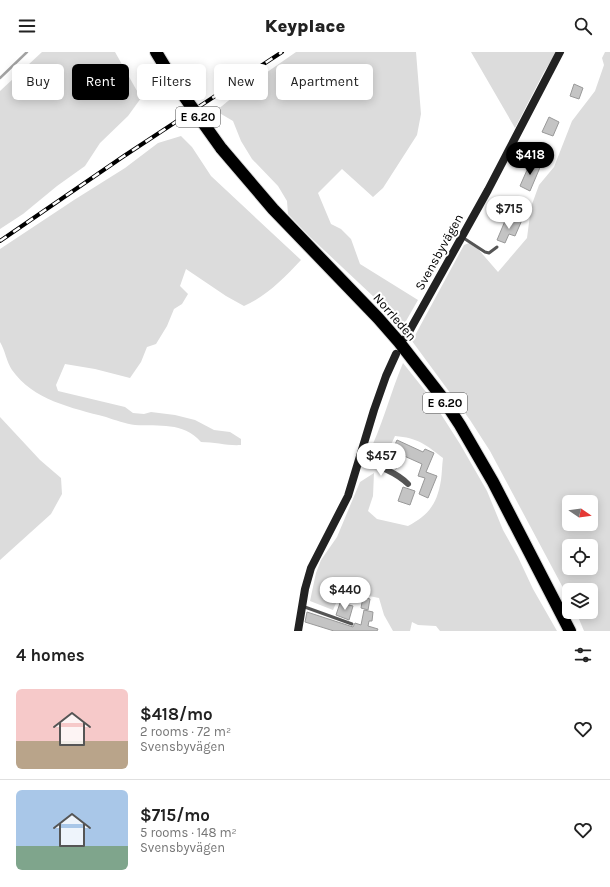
<!DOCTYPE html>
<meta charset="utf-8">
<style>
body{margin:0;font-family:Karla,sans-serif;background:#f6f6f6;color:#222;height:100vh;display:flex;flex-direction:column;font-size:15px;white-space:nowrap}
*{box-sizing:border-box;margin:0}
p{font-size:13px;color:#767676}
.icon{flex:none;width:22px;height:22px;fill:none;stroke:currentColor;stroke-width:2;stroke-linecap:round;stroke-linejoin:round}
.map{position:relative;height:579px;overflow:hidden}
.side{display:flex;flex-direction:column;background:#fff;flex:1}
.side>*{flex:none}
.banner{position:absolute;left:12px;top:12px;width:400px;height:36px;display:flex;gap:8px}
.needle{width:26px;rotate:103deg}
.fabs{position:absolute;left:562px;top:443px;display:grid;gap:8px}
.fabs a{display:grid;place-items:center;width:36px;height:36px;border-radius:6px;background:#fff;box-shadow:0 2px 10px #0003;font-size:20px}
.price{position:absolute;translate:-50% -34px;padding:0 9px;border-radius:14px;background:#fff;color:#222;font-size:13px;line-height:26px;filter:drop-shadow(0 1px 2px #0008)}
.price::after{content:'';position:absolute;left:50%;top:24px;width:12px;height:9px;margin-left:-6px;background:inherit;clip-path:polygon(0 0,100% 0,50% 100%)}
.price.on{background:#000;color:#fff}
ul{padding:0;list-style:none}
li{display:flex;align-items:center;gap:12px;height:100px;padding:0 16px}
li+li{border-top:1px solid #e0e0e0}
li span{display:grid;place-items:center;flex:none;width:112px;height:80px;border-radius:6px;color:#555}
li>.icon{margin-inline-start:auto}
span .icon{width:48px;height:48px;fill:#fffc;stroke-width:1}
li b{font-size:17px}
h2{display:flex;justify-content:space-between;align-items:center;height:48px;padding:0 16px;font-size:17px}
.chip{padding:0 14px;border-radius:6px;background:#fff;box-shadow:0 2px 10px #0003;font-size:14px;line-height:36px}
.chip.on{background:#000;color:#fff}
header{display:flex;justify-content:space-between;align-items:center;height:52px;padding:0 16px;background:#fff;font-size:18px;font-weight:800}
.map>svg:first-child{display:block}
.green{fill:#dcdcdc;fill-rule:evenodd}
.lines{fill:none;stroke-linecap:round;stroke-linejoin:round}
.stream{stroke:#a3a3a3;stroke-width:2.5}
.building{fill:#c4c4c4;stroke:#999}
.highway-casing{stroke:#dbdbdb;stroke-width:14}
.lane{stroke:#555;stroke-width:3}
.street{stroke:#555;stroke-width:6}
.secondary{stroke:#222;stroke-width:8}
.highway{stroke:#000;stroke-width:12}
.rail-casing{stroke:#000;stroke-width:4}
.rail{stroke:#fff;stroke-width:2.5;stroke-dasharray:8;stroke-linecap:butt}
.highway-bridge-casing{stroke:#dbdbdb;stroke-width:14;stroke-linecap:butt}
.highway-bridge{stroke:#000;stroke-width:12}
.labels{text-anchor:middle;dominant-baseline:central;stroke-width:4;stroke-linejoin:round;paint-order:stroke}
.shield{fill:#fff;stroke:#4c4c4c;stroke-width:1}
.shield-label{font-size:12px;font-weight:bold;fill:#000}
.street-label{font-size:13px;fill:#000;stroke:#fff}
</style>
<header><svg class="icon" aria-label="menu" viewBox="0 0 24 24"><path d="M4 6h16M4 12h16M4 18h16"/></svg>Keyplace<svg class="icon" aria-label="search" viewBox="0 0 24 24"><circle cx="10" cy="10" r="6"/><path d="M15 15l6 6"/></svg></header>
<div class="map">
<svg width="610" height="579" viewBox="0 0 610 579">
<rect width="100%" height="100%" fill="#fff"/>
<g class="green">
<polygon points="42,0 115,0 141,46 128,64 100,91 85,114 57,134 23,162 0,177 0,39"/>
<polygon points="296,0 416,0 421,62 417,83 383,136 373,145 342,117 318,141 331,172 341,177 351,187 360,212 418,248 402,276 375,246 309,184 288,162 287,149 278,134 252,107 241,89 233,69 216,59 240,39"/>
<polygon points="471,0 557,0 544,20 515,76"/>
<path d="M605 0H610V579H584L576 560H591V538H569V547L490 399 470 368 412 289 464 193 472 190 498 220 527 186 531 155 539 133 554 115 572 69 595 39 604 13 602 6ZM569 450H591V472H569ZM569 494H591V516H569Z"/>
<path d="M181 84 192 95 211 124 301 208C284 226 267 244 244 254L226 244 186 217 180 234 188 242 182 252 174 257 167 274 156 292 147 295 141 310 130 326 95 317 65 312 56 333 58 339 125 355 133 361 144 362 151 360 175 363 195 368 214 378 230 380 241 387V393C228 394 215 390 201 390 182 369 160 375 135 373 126 372 115 368 106 365 72 356 33 348 12 318 7 311 5 298 0 290V197L74 148 125 116 158 91Z"/>
<path d="M403 311 430 345 460 392 487 439 503 478 518 505 533 537 557 579H440L436 574 418 573 412 570 410 579H393L384 563 379 546 359 542 355 549H337L333 558 310 549 316 521 321 508 337 485 360 430 374 421 373 444 368 459 377 467 408 474C429 463 437 452 441 428 442 421 442 413 443 406 425 392 418 386 395 384L383 410 367 405C382 375 390 342 403 311Z"/>
<polygon points="0,365 40,408 61,426 62,442 51,462 0,508"/>
</g>
<g class="lines">
<polyline class="stream" points="0,26 27,0"/>
</g>
<g class="building">
<polygon points="574,32 583,36 579,47 570,44"/>
<polygon points="549,65 559,70 553,84 542,80"/>
<polygon points="531,109 541,113 530,139 520,134"/>
<polygon points="515,165 522,168 515,184 509,182 505,191 497,188 505,169 512,172"/>
<polygon points="397,388 423,400 425,397 434,401 426,420 437,424 428,446 419,442 425,426 418,424 422,412 402,403 396,417 386,413"/>
<polygon points="403,435 415,439 410,453 398,449"/>
<polygon points="363,545 370,547 368,558 361,556"/>
<polygon points="340,551 353,554 349,568 336,563"/>
<polygon points="364,558 373,560 372,569 369,569 368,574 378,577 377,579 334,579 305,570 307,560 353,575 355,571 361,573"/>
</g>
<g class="lines">
<g class="highway-casing">
<g id="highway">
<polyline points="156,0 176,33"/>
<polyline points="221,96 273,157 378,266 399,290 441,344 460,373 493,430 570,579"/>
</g>
</g>
<g class="lane">
<polyline points="462,185 485,200 489,201 497,195"/>
<polyline points="302,554 352,572"/>
</g>
<path class="street" d="M359 409C377 413 395 419 408 432"/>
<g class="secondary">
<polyline points="406,285 488,138 560,0"/>
<polyline points="298,579 305,537 311,516 348,444 374,358 386,324 396,302"/>
</g>
<use href="#highway" class="highway"/>
<g class="rail-casing">
<polyline id="rail" points="0,189 124,104 282,0"/>
</g>
<use href="#rail" class="rail"/>
<g class="highway-bridge-casing">
<polyline id="highway-bridge" points="176,33 221,96"/>
</g>
<use href="#highway-bridge" class="highway-bridge"/>
</g>
<g class="labels">
<g class="shield">
<rect x="176" y="55" width="44" height="20" rx="3"/>
<rect x="423" y="341" width="44" height="20" rx="3"/>
</g>
<g class="shield-label">
<text x="198" y="65">E 6.20</text>
<text x="445" y="351">E 6.20</text>
</g>
<g class="street-label">
<text transform="translate(439 200) rotate(-61)">Svensbyvägen</text>
<text transform="translate(395 265) rotate(49)">Norrleden</text>
</g>
</g>
</svg>
<div class="fabs">
<a><svg class="needle" viewBox="-14 -14 28 28"><path d="M0-13l5 13h-10z" fill="#e53935"/><path d="M0 13l5-13h-10z" fill="#767676"/></svg></a>
<a><svg class="icon" aria-label="locate" viewBox="0 0 24 24"><circle cx="12" cy="12" r="6"/><path d="M12 2v4M12 18v4M2 12h4M18 12h4"/></svg></a>
<a><svg class="icon" aria-label="layers" viewBox="0 0 24 24"><path d="M12 4l9 5-9 5-9-5zM3 14l9 5 9-5"/></svg></a>
</div>
<b class="price on" style="left:530px;top:124px">$418</b>
<b class="price" style="left:509px;top:178px">$715</b>
<b class="price" style="left:381px;top:425px">$457</b>
<b class="price" style="left:345px;top:559px">$440</b>
<div class="banner">
<a class="chip">Buy</a>
<a class="chip on">Rent</a>
<a class="chip">Filters</a>
<a class="chip">New</a>
<a class="chip">Apartment</a>
</div>
</div>
<section class="side">
<h2>4 homes<svg class="icon" aria-label="filters" viewBox="0 0 24 24"><path d="M4 7h16M4 17h16"/><circle cx="9" cy="7" r="2"/><circle cx="15" cy="17" r="2"/></svg></h2>
<ul>
<li><span style="background:linear-gradient(#f6c9c9 65%,#b9a48a 0)"><svg class="icon" aria-label="home" viewBox="0 0 24 24"><path d="M3 11l9-7 9 7M6 9v11h12V9"/></svg></span><div><b>$418/mo</b><p>2 rooms · 72 m²</p><p>Svensbyvägen</p></div><svg class="icon" aria-label="heart" viewBox="0 0 24 24"><path d="M12 20l-8-8c-3-5 5-10 8-4 3-6 11-1 8 4z"/></svg></li>
<li><span style="background:linear-gradient(#a9c7e8 70%,#7fa58c 0)"><svg class="icon" aria-label="home" viewBox="0 0 24 24"><path d="M3 11l9-7 9 7M6 9v11h12V9"/></svg></span><div><b>$715/mo</b><p>5 rooms · 148 m²</p><p>Svensbyvägen</p></div><svg class="icon" aria-label="heart" viewBox="0 0 24 24"><path d="M12 20l-8-8c-3-5 5-10 8-4 3-6 11-1 8 4z"/></svg></li>
</ul>
</section>
